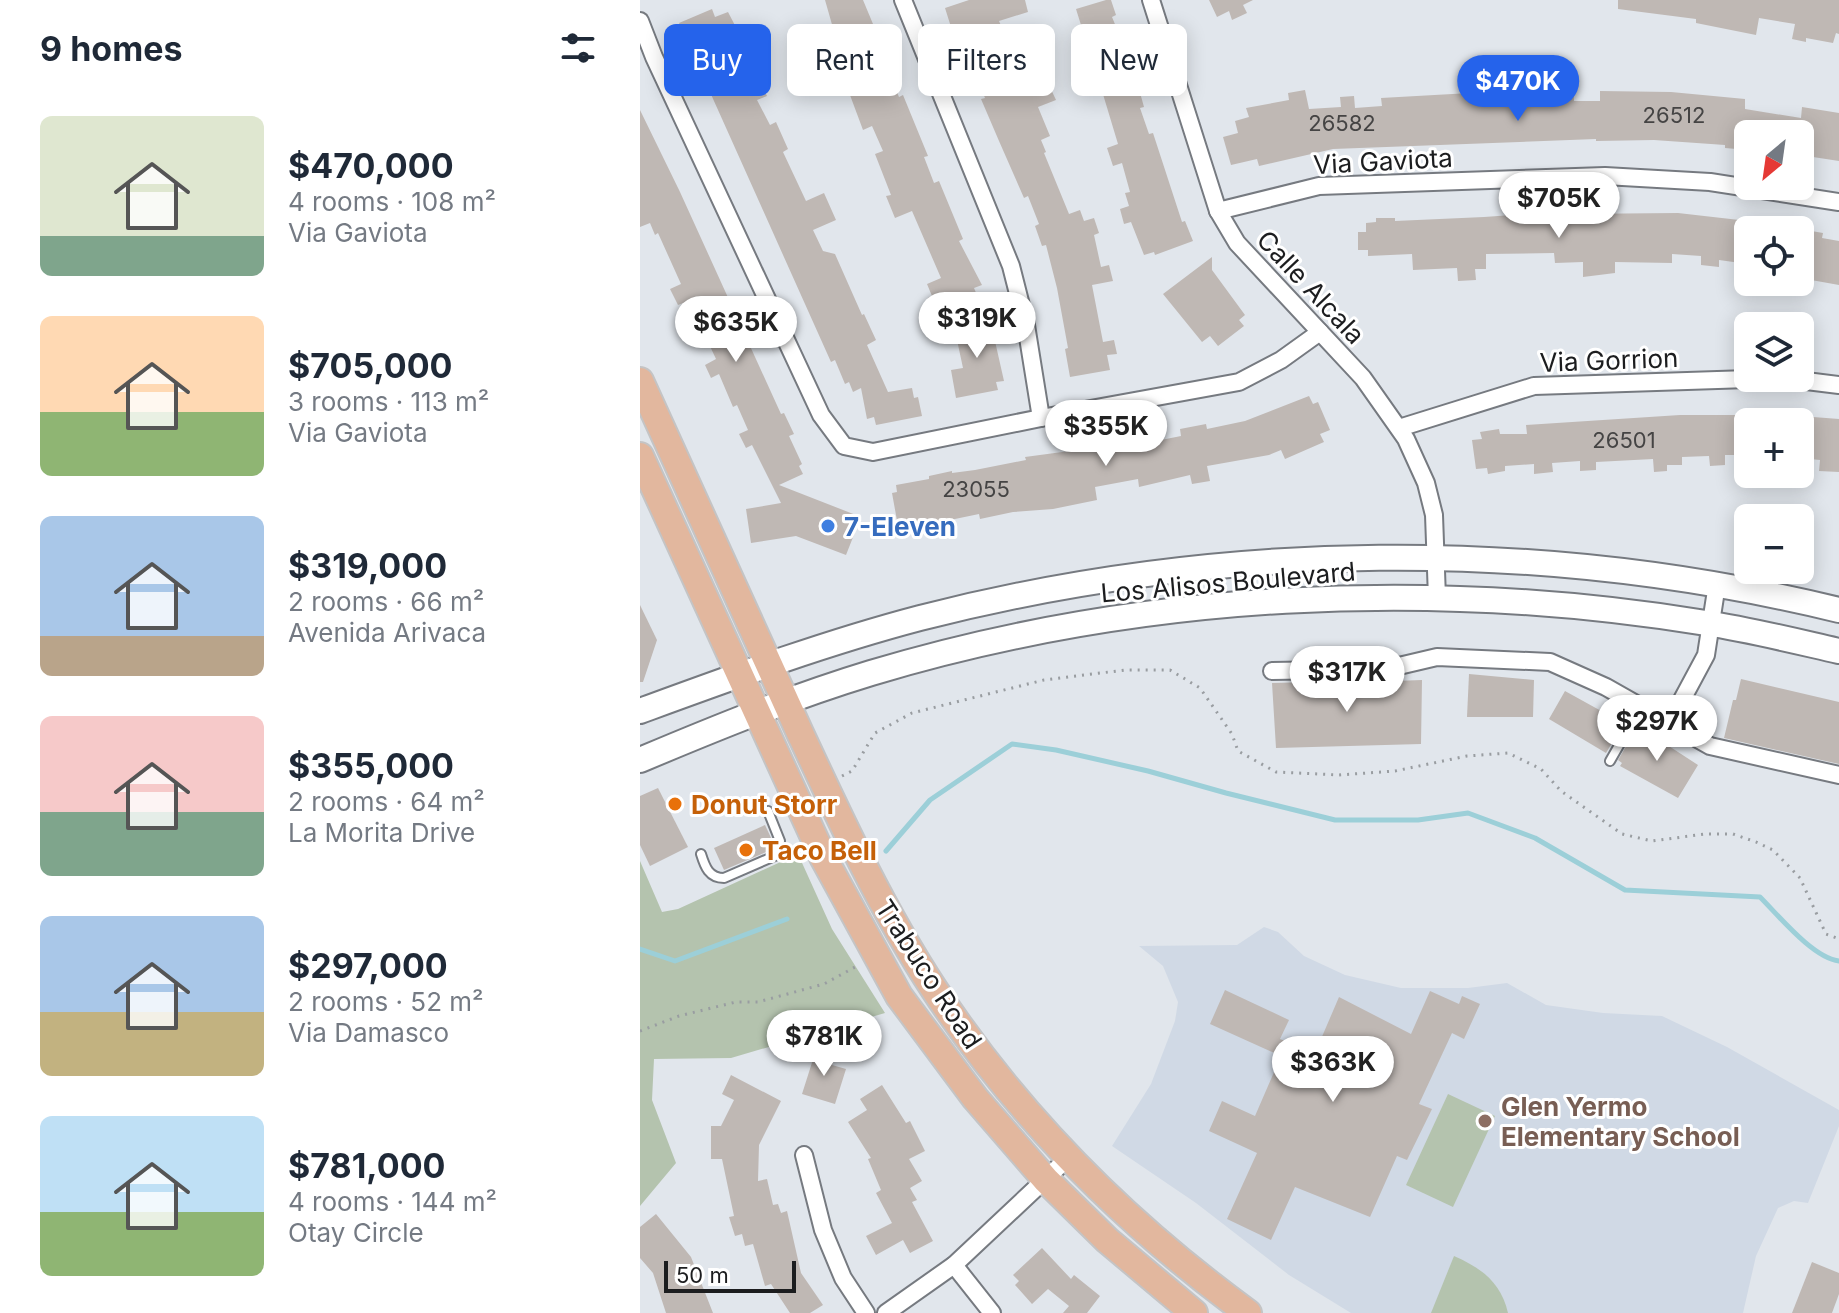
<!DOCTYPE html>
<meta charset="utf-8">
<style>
body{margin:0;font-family:Inter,sans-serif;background:#f6f6f7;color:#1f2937;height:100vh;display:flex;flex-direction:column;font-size:30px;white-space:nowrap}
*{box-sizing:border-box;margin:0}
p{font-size:26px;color:#747a83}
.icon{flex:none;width:44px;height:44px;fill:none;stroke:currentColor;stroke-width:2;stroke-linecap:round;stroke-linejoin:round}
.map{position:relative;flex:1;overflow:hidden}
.details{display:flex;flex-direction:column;background:#fff;width:640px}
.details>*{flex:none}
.guide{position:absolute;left:24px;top:24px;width:760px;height:72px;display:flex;gap:16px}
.needle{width:52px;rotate:209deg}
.controls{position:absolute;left:1094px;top:120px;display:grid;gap:16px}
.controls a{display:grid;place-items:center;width:80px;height:80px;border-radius:12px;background:#fff;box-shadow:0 4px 20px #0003;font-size:40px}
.scale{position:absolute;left:24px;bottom:20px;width:132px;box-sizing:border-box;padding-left:8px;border:4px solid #1c1d1f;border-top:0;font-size:22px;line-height:28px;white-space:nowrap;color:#1c1d1f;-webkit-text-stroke:6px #fff;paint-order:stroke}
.price{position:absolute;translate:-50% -68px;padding:0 18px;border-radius:28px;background:#fff;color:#222;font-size:26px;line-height:52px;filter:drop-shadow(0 2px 4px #0008)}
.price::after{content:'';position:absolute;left:50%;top:48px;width:24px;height:18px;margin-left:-12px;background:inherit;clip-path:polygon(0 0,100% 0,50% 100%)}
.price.current{background:#2563eb;color:#fff}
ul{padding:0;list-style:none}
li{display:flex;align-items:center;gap:24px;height:200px;padding:0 40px}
li span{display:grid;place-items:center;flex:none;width:224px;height:160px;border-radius:12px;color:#555}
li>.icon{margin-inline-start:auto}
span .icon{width:96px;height:96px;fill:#fffc;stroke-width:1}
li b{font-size:34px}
h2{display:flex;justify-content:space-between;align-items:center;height:96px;padding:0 40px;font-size:34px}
.tag{padding:0 28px;border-radius:12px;background:#fff;box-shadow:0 4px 20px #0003;font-size:28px;line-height:72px}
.tag.current{background:#2563eb;color:#fff}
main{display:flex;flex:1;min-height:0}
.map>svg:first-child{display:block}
.built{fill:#d0d9e5}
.green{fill:#b4c3ae}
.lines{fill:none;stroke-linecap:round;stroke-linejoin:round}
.stream{stroke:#9ccfd8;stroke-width:5}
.building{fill:#bfb8b4}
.lane-casing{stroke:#767a80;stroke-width:12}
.street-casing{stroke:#767a80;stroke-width:20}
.secondary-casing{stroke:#767a80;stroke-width:28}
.primary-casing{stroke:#c4c4c5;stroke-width:30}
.path{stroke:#999da1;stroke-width:3;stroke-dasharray:2 6;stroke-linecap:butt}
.lane{stroke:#fff;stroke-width:8}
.street{stroke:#fff;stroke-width:16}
.secondary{stroke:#fff;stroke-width:24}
.primary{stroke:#e2b79e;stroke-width:26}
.shop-dot{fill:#3f7fe0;stroke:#fff;stroke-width:3}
.food-dot{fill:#e8710a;stroke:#fff;stroke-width:3}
.education-dot{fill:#8d6e63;stroke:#fff;stroke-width:3}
.labels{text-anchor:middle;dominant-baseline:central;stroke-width:6;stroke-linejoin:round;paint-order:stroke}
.number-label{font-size:22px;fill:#454444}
.street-label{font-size:26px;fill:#1c1d1f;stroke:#fff}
.shop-label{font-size:26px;font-weight:bold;fill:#366cbe;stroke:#fff;text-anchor:start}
.food-label{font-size:26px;font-weight:bold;fill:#c56008;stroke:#fff;text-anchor:start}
.education-label{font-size:26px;font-weight:bold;fill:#785e54;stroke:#fff;text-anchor:start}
</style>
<main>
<section class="details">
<h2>9 homes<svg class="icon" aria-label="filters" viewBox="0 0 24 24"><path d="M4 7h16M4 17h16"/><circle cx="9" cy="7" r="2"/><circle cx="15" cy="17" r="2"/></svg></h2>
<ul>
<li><span style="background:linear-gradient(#dfe7d0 75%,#7fa58c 0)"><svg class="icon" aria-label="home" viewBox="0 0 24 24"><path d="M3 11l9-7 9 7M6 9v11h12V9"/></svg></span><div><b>$470,000</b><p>4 rooms · 108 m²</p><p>Via Gaviota</p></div></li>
<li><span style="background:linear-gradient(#ffd9b3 60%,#8fb573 0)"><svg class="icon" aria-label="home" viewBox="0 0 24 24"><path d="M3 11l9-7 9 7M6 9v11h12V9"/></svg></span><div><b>$705,000</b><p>3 rooms · 113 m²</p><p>Via Gaviota</p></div></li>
<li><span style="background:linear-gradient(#a9c7e8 75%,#b9a48a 0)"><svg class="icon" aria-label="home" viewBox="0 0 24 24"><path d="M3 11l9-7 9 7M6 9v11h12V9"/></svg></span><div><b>$319,000</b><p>2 rooms · 66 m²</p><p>Avenida Arivaca</p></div></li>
<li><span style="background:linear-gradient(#f6c9c9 60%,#7fa58c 0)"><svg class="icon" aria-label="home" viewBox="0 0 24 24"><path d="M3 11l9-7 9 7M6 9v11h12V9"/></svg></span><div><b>$355,000</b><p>2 rooms · 64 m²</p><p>La Morita Drive</p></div></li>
<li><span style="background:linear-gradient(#a9c7e8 60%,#c2b280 0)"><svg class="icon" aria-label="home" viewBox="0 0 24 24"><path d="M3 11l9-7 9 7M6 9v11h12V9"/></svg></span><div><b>$297,000</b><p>2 rooms · 52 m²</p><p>Via Damasco</p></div></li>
<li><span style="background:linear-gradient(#bfe0f5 60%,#8fb573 0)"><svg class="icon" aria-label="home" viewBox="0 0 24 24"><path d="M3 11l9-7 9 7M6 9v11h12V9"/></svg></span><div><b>$781,000</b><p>4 rooms · 144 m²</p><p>Otay Circle</p></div></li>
</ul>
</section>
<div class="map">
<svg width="1199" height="1313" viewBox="0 0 1199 1313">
<rect width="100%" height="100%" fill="#e1e6ec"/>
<polygon class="built" points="624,927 638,932 664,956 705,975 761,988 828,988 867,983 906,1005 963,1013 1022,1016 1087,1047 1199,1110 1199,1126 1168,1203 1154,1201 1138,1208 1116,1256 1103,1313 711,1313 649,1275 556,1203 472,1146 511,1084 535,1021 538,1002 523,966 499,946 597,945"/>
<g class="green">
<polygon points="158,854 192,929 245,1013 91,1058 14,1059 12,1100 36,1163 0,1206 0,861 22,912 38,909"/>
<polygon points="808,1094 855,1116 813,1207 766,1185"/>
<path d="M814 1256C841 1268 861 1282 868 1313H791Z"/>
</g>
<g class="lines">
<g class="stream">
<path d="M246 851 290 800 372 744 416 750 508 771 586 793 695 820H778L828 813 895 838 985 890 1120 897C1139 916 1173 958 1199 961"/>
<polyline points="0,949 35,961 147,919"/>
</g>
</g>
<g class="building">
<polygon points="185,0 223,0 253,72 249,73 259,97 263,95 288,156 284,157 294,183 299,181 323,239 319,241 342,285 334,288 337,295 294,313 288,298 292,296 287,284 301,278 272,211 255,218 246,196 251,195 235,154 243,151 232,126 223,130 204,79 207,78 205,73 211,71 200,46 192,49 185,32 193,28"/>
<polygon points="329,0 385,0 388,12 359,21 391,93 409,85 416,100 398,107 410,136 401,140 406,152 404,153 429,214 440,210 444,221 454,218 459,233 454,235 461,267 469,265 473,281 452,285 463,342 474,340 477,354 467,355 470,370 430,377 425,349 428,348 417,288 406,245 402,246 395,226 399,224 388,196 384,198 359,141 341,99 345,98 335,73 331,74 323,54 327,53 318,25 311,27 305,8"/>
<polygon points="466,0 471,0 476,15 472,17 491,63 484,65 492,91 499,89 504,107 500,108 509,134 513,133 542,222 545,221 553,241 515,255 514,252 504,255 491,222 484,224 480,209 489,206 485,193 490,192 482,163 473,166 467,148 478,144 459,81 455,83 451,70 442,73 437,58 450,54 436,9"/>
<polygon points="569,0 613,0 603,5 607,13 592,20 589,11 577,17"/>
<polygon points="978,0 1199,0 1199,34 1196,33 1193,43 1166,38 1166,42 1152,39 1155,24 1119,18 1116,35 1056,23 1056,19 978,9"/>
<polygon points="72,9 75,17 88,12 101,37 111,32 126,64 114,69 127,96 117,100 130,125 136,122 148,149 143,152 166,201 184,193 196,220 173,230 183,251 195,254 222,315 224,314 236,340 227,345 248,392 272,388 274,398 278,397 282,416 236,425 234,417 227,419 221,388 213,392 209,382 205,384 195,360 191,362 39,23"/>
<polygon points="933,82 934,101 960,101 960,91 1031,92 1105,99 1105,109 1161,118 1162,107 1199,113 1199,161 1160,155 1160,134 1108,134 1108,150 1085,148 1085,145 1014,140 956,141 956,139 693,149 619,166 617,159 591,165 583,137 598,133 595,121 609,117 606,108 649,100 648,93 665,90 669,109 701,107 700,97 714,96 715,108 742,106 741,98 848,92 848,94 903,92 903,85"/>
<polygon points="0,110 40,192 141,414 144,413 154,434 149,436 162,464 159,466 163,474 139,485 221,517 206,555 156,536 111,543 106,509 141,503 112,445 106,448 99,434 108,430 97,405 93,407 79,374 71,378 65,365 76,359 53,310 50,311 46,302 38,305 30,289 41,284 18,233 15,235 10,223 0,227"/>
<polygon points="929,211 929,214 1038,213 1108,221 1108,264 1079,260 1079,267 1061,265 1061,256 1032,254 1032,263 975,262 975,273 943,277 943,262 915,263 914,253 846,254 846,269 835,269 836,280 818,281 817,268 773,270 772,254 728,256 728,250 718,250 718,232 726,232 726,223 736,222 736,218 755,218 755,221 844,217"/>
<polygon points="1160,229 1183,233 1182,238 1199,241 1199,285 1160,278"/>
<polygon points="572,257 572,270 605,315 599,320 604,326 578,346 570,336 562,342 523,294"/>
<polygon points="350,319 364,381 356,382 358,390 316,398 311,370 323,368 314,326"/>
<polygon points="669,396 673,404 678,402 690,430 680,434 684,442 645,459 641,450 629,455 567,466 570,481 552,484 550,475 499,487 498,479 455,487 457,500 413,509 373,512 340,519 339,514 286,525 287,530 272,533 271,523 258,526 252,493 257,492 256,485 289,479 289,476 312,471 312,473 335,470 386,460 385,457 437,450 510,435 511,442 541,436 540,429 566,424 567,429 605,421"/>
<polygon points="1040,415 1108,415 1108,455 1085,455 1085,465 1070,466 1069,456 1042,457 1042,465 1027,465 1027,471 1014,472 1013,459 956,462 956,470 940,471 940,461 912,463 913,472 894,474 894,464 865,466 865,471 848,474 847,468 836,469 832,440 842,439 840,432 859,429 860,434 887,434 886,425"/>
<polygon points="1160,416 1199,419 1199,472 1179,471 1180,460 1160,458"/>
<polygon points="0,605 17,640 3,682 0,682"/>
<polygon points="829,674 894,680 893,717 827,717"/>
<polygon points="1101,679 1199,702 1199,764 1084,738 1093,700 1096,700"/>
<polygon points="782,680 781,744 636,748 632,683 676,682 676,684"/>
<polygon points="925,691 963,712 966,708 986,719 966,753 909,719"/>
<polygon points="998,726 1058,765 1038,798 980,766 982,763 978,760"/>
<polygon points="18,788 48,847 10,866 0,845 0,796"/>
<polygon points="125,825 133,842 131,850 84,870 74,848"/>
<polygon points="585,990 649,1020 640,1039 675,1053 699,997 771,1034 790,991 819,1004 822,996 840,1004 824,1039 812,1033 779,1104 792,1109 767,1160 757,1156 730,1217 655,1187 631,1240 587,1219 617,1153 569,1131 582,1101 615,1116 641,1056 570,1024"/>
<polygon points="176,1050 195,1056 192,1065 206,1069 195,1104 162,1094"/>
<polygon points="91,1075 141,1101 119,1145 118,1181 127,1179 133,1205 138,1204 141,1213 147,1211 161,1273 183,1305 170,1313 150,1313 131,1284 125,1286 113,1244 105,1246 102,1234 95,1236 89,1217 94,1216 82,1159 71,1159 71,1126 81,1126 94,1100 82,1094"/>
<polygon points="242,1085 266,1123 270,1121 285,1151 269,1159 282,1181 270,1188 277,1200 272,1202 293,1241 270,1253 263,1240 236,1255 226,1236 252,1223 236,1193 241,1190 228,1159 231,1158 208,1122 227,1110 220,1099"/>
<polygon points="16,1214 51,1257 73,1313 26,1313 13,1273 0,1258 0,1227"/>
<polygon points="402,1248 431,1279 434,1275 460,1296 447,1313 423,1313 429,1306 408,1289 392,1304 375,1285 379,1281 373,1275"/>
<polygon points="1172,1262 1199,1273 1199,1294 1192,1313 1152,1313"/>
</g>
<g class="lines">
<g class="lane-casing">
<g id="lane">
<polyline points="970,761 1001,707"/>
<path d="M61 854C65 867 69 878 84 878L137 855 140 841 128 811"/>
</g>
</g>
<g class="street-casing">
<g id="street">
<polyline points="263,0 371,266 386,325 401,418"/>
<polyline points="511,0 578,211 597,243 723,378 766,439 786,483 794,515 797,598"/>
<polyline points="0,21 14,57 181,415 204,446 233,452 401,418 599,382 641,360 680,332"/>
<polyline points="578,211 679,186 965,176 1070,182 1199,202"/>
<polyline points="1142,378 1199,385"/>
<polyline points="759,428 894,386 1139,378"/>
<polyline points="632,671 746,669 797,657 910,662 966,687 1070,746 1199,775"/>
<polyline points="1029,724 1066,655 1077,584"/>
<polyline points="164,1155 183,1230 203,1278 226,1313"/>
<polyline points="314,1265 352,1313"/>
<polyline points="246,1313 314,1265 429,1157"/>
</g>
</g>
<g class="secondary-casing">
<g id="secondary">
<path d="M0 711C93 677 185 643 280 618 580 541 898 537 1199 610"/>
<path d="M0 760C76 728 152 697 231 673 501 592 788 578 1066 623 1111 630 1155 641 1199 651"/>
</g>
</g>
<g class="primary-casing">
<g id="primary">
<path d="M0 381C53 498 107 615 160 733 201 821 241 908 294 989 377 1115 486 1224 608 1313"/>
<polyline points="0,456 183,857 259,996 335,1098 406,1180 467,1240 554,1313"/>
</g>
</g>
<g class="path">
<polyline points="202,776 212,771 235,733 272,713 404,680 485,670 530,670 560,688 592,734 598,751 636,772 699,775 755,771 827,756 868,753 901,769 921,791 982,834 1012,841 1065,834 1093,834 1116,842 1133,850 1160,878 1186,934 1199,939"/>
<polyline points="0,1031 39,1016 96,1002 118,1002 184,984 217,966"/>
</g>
<use href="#lane" class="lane"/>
<use href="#street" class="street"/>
<use href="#secondary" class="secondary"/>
<use href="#primary" class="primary"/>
</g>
<circle class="shop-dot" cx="188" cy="526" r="8"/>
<g class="food-dot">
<circle cx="35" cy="804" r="8"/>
<circle cx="106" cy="850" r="8"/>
</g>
<circle class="education-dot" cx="845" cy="1121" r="8"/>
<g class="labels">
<g class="number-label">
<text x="1034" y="115">26512</text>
<text x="702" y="123">26582</text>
<text x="984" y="440">26501</text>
<text x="336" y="489">23055</text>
</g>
<g class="street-label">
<text transform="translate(743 161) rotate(-3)">Via Gaviota</text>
<text transform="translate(671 287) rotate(47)">Calle Alcala</text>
<text transform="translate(969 360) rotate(-2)">Via Gorrion</text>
<text transform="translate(588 582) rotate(-5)">Los Alisos Boulevard</text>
<text transform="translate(289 974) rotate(57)">Trabuco Road</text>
</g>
<g class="shop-label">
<text x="204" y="526">7-Eleven</text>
</g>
<g class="food-label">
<text x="51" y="804">Donut Storr</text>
<text x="122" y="850">Taco Bell</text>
</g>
<g class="education-label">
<text x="861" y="1106">Glen Yermo<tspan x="861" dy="30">Elementary School</tspan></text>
</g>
</g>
</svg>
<div class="controls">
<a><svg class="needle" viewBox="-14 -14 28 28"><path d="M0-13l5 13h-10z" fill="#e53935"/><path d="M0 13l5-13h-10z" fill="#747a83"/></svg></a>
<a><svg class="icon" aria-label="locate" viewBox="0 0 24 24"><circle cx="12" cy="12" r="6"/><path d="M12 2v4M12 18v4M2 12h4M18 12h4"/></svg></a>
<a><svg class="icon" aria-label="layers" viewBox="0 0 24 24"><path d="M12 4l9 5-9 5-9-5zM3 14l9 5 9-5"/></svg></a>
<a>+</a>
<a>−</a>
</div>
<div class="scale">50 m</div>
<b class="price current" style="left:878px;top:123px">$470K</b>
<b class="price" style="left:919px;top:240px">$705K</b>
<b class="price" style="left:337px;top:360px">$319K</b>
<b class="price" style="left:96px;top:364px">$635K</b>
<b class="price" style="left:466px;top:468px">$355K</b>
<b class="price" style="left:707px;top:714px">$317K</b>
<b class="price" style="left:1017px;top:763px">$297K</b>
<b class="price" style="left:184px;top:1078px">$781K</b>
<b class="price" style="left:693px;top:1104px">$363K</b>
<div class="guide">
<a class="tag current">Buy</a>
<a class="tag">Rent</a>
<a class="tag">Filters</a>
<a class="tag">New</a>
</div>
</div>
</main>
